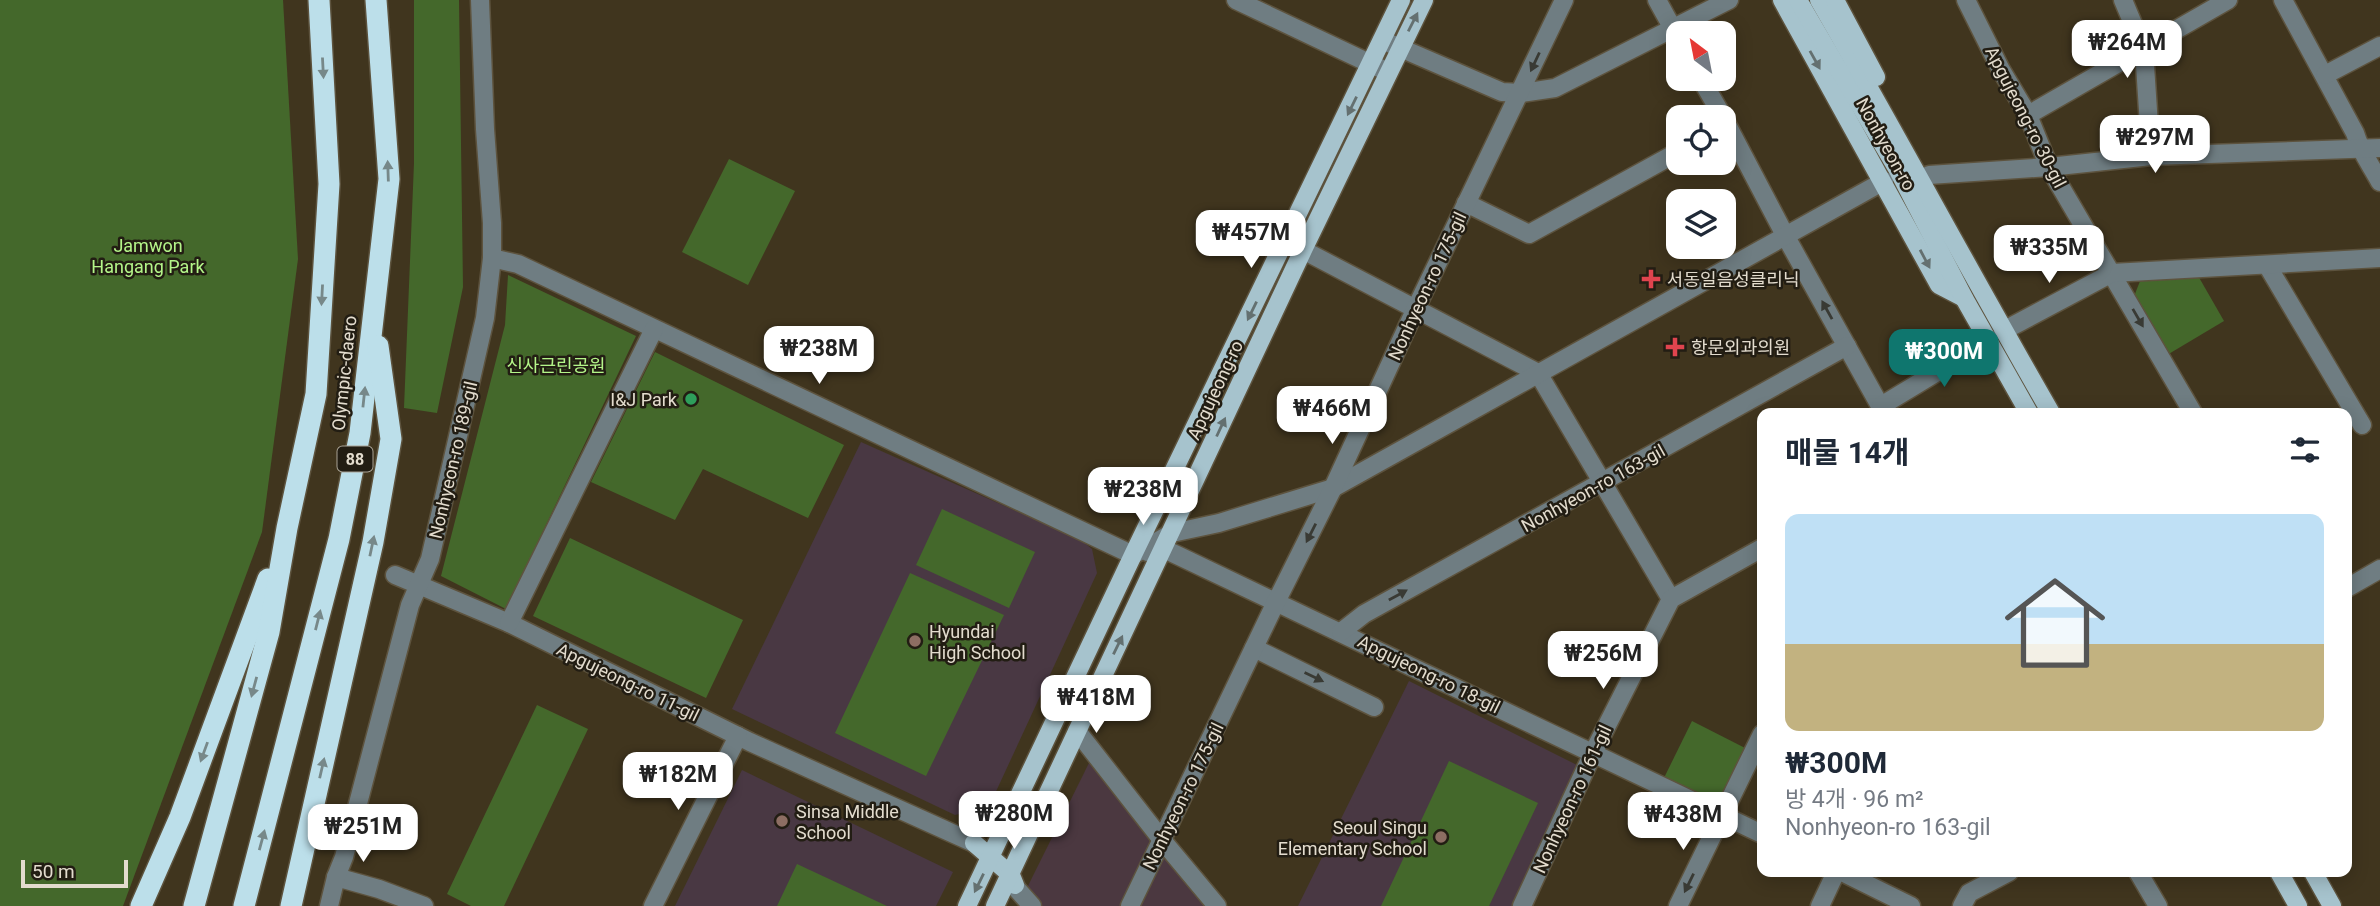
<!DOCTYPE html>
<html lang="ko">
<meta charset="utf-8">
<style>
body{margin:0;font-family:Roboto,"Noto Sans KR",sans-serif;background:#f6f6f7;color:#1f2937;height:100vh;display:flex;flex-direction:column;font-size:26px;white-space:nowrap}
*{box-sizing:border-box;margin:0}
p{font-size:23px;color:#747a83}
.icon{flex:none;width:38px;height:38px;fill:none;stroke:currentColor;stroke-width:2;stroke-linecap:round;stroke-linejoin:round}
.map{position:relative;flex:1;overflow:hidden}
.details{position:absolute;left:1757px;top:408px;width:595px;height:469px;display:flex;flex-direction:column;background:#fff;border-radius:14px;box-shadow:0 4px 18px #0003}
.details>*{flex:none}
.needle{width:46px;rotate:328deg}
.controls{position:absolute;left:1666px;top:21px;display:grid;gap:14px}
.controls a{display:grid;place-items:center;width:70px;height:70px;border-radius:14px;background:#fff;box-shadow:0 4px 18px #0003;font-size:35px}
.scale{position:absolute;left:21px;bottom:18px;width:107px;box-sizing:border-box;padding-left:7px;border:4px solid #e3dcce;border-top:0;font-size:19px;line-height:24px;white-space:nowrap;color:#e3dcce;-webkit-text-stroke:5px #221d13;paint-order:stroke}
.price{position:absolute;translate:-50% -60px;padding:0 16px;border-radius:14px;background:#fff;color:#222;font-size:23px;line-height:46px;filter:drop-shadow(0 2px 4px #0008)}
.price::after{content:'';position:absolute;left:50%;top:42px;width:21px;height:16px;margin-left:-10px;background:inherit;clip-path:polygon(0 0,100% 0,50% 100%)}
.price.selected{background:#0f766e;color:#fff}
ul{padding:0;list-style:none}
li{display:grid;align-content:center;gap:14px;height:371px;padding:0 28px}
li span{display:grid;place-items:center;height:217px;border-radius:14px;color:#555}
li>.icon{margin-inline-start:auto}
span .icon{width:126px;height:126px;fill:#fffc;stroke-width:1}
li b{font-size:30px}
h2{display:flex;justify-content:space-between;align-items:center;height:84px;padding:0 28px;font-size:30px}
.map>svg:first-child{display:block}
.commercial{fill:#4b3840}
.education{fill:#493843}
.green{fill:#44682b}
.lines{fill:none;stroke-linecap:round;stroke-linejoin:round}
.minor-casing{stroke:#5d533e;stroke-width:21}
.major-casing{stroke:#5d533e;stroke-width:21}
.highway-casing{stroke:#5d533e;stroke-width:24}
.minor{stroke:#6f7d82;stroke-width:18}
.major{stroke:#a6c3cd;stroke-width:18}
.highway{stroke:#bcdfea;stroke-width:21}
.oneway{fill:#647070}
.oneway2{fill:#393a34}
.oneway3{fill:#778889}
.health-dot{fill:#e0444e;stroke:#221d13;stroke-width:2.5}
.leisure-dot{fill:#2e9e5b;stroke:#221d13;stroke-width:2.5}
.education-dot{fill:#8d6e63;stroke:#221d13;stroke-width:2.5}
.labels{text-anchor:middle;dominant-baseline:central;stroke-width:5;stroke-linejoin:round;paint-order:stroke}
.shield{fill:#221d13;stroke:#a9a396;stroke-width:2}
.shield-label{font-size:16px;font-weight:bold;fill:#e3dcce}
.street-label{font-size:18px;fill:#e3dcce;stroke:#221d13}
.park-label{font-size:18px;fill:#b4f589;stroke:#221d13}
.poi-label{font-size:18px;fill:#e3dcce;stroke:#221d13;text-anchor:start}
</style>
<div class="map">
<svg width="2380" height="906" viewBox="0 0 2380 906">
<rect width="100%" height="100%" fill="#40351e"/>
<polygon class="commercial" points="1089,763 1206,906 1018,906"/>
<g class="education">
<polygon points="861,442 1081,540 1092,549 1097,573 993,798 985,808 955,815 732,709"/>
<polygon points="1409,681 1583,768 1516,906 1298,906"/>
<polygon points="742,770 953,872 936,906 675,906"/>
</g>
<g class="green">
<polygon points="0,0 283,0 298,259 262,532 123,906 0,906"/>
<polygon points="414,0 459,0 463,287 437,413 404,408 414,163"/>
<polygon points="729,159 795,191 748,285 682,252"/>
<polygon points="2197,274 2224,321 2167,355 2133,299 2142,276"/>
<polygon points="508,275 636,336 506,609 441,576 505,325"/>
<polygon points="655,352 844,445 808,518 703,469 675,520 591,482"/>
<polygon points="942,509 1035,552 1009,608 916,565"/>
<polygon points="570,538 743,620 706,698 533,616"/>
<polygon points="910,573 1004,615 926,776 835,733"/>
<polygon points="537,705 588,729 504,906 471,906 447,894"/>
<polygon points="1692,721 1749,750 1718,812 1661,784"/>
<polygon points="1449,761 1538,803 1489,906 1381,906"/>
<polygon points="797,864 887,906 777,906"/>
</g>
<g class="lines">
<g class="minor-casing">
<g id="minor">
<polyline points="1236,0 1388,72"/>
<polyline points="1657,0 1678,38"/>
<polyline points="1966,0 2001,70 2028,115 2049,167 2193,413"/>
<polyline points="2123,0 2144,50 2151,156"/>
<path d="M2283 0 2355 133C2360 151 2371 165 2380 182"/>
<polyline points="1382,40 1502,92 1521,93 1555,88 1729,0"/>
<polyline points="2325,75 2380,46"/>
<polyline points="1701,79 1723,117"/>
<polyline points="2028,115 2228,0"/>
<polyline points="1724,119 1786,237 1884,413"/>
<polyline points="1929,175 2049,167 2151,156 2380,148"/>
<polyline points="1466,203 1529,234 1678,152"/>
<polyline points="1303,250 1538,373 1671,599"/>
<polyline points="492,258 518,264 1133,555"/>
<polyline points="2267,265 2362,425"/>
<polyline points="2003,331 2112,273 2380,258"/>
<polyline points="1881,406 1988,341"/>
<polyline points="1148,552 1164,549 1179,556 1762,834"/>
<polyline points="1133,555 1172,533 1219,523 1333,488 1884,181"/>
<polyline points="395,575 509,623 750,742 974,843"/>
<polyline points="2347,588 2380,569"/>
<polyline points="509,623 654,329"/>
<polyline points="1341,632 1364,614 1847,346"/>
<polyline points="1254,648 1374,707"/>
<polyline points="1077,731 1162,840 1217,906"/>
<polyline points="1842,872 1911,906"/>
<polyline points="2138,872 2158,906"/>
<polyline points="336,877 379,889 424,906"/>
<polyline points="1016,888 1032,906"/>
<polyline points="329,906 336,877 344,857 410,605 430,559 485,318 492,258 492,223 485,129 480,0"/>
<polyline points="653,906 738,736"/>
<polyline points="1130,906 1276,602 1333,488 1416,308 1564,0"/>
<polyline points="1522,906 1593,753 1671,599 1762,548"/>
<polyline points="1678,906 1762,734"/>
<polyline points="1820,906 1836,872"/>
<polyline points="1962,906 1969,893 2009,872"/>
</g>
</g>
<g class="major-casing">
<g id="major">
<polyline points="1782,0 1939,285 1964,298"/>
<polyline points="1798,0 1899,172 1964,298 2029,413"/>
<path d="M1819 0C1898 137 1972 276 2051 413"/>
<polyline points="1835,0 1876,77"/>
<polyline points="974,843 1011,875 1015,885"/>
<polyline points="2279,872 2298,906"/>
<polyline points="2313,872 2332,906"/>
<polyline points="967,906 1133,555 1401,0"/>
<polyline points="995,906 1303,250 1424,0"/>
</g>
</g>
<g class="highway-casing">
<g id="highway">
<polyline points="141,906 180,817 268,579"/>
<polyline points="194,906 269,632 287,528 316,394 329,184 319,0"/>
<polyline points="244,906 339,539 360,433 389,179 376,0"/>
<polyline points="291,906 373,542 391,439 378,346"/>
</g>
</g>
<use href="#minor" class="minor"/>
<use href="#major" class="major"/>
<use href="#highway" class="highway"/>
</g>
<defs><path id="oneway-solid" d="M-6-.8H1V-3.2L6.5 0L1 3.2V.8H-6Z" transform="scale(1.75)"/></defs>
<g class="oneway">
<use href="#oneway-solid" transform="translate(1413 22) rotate(-63)"/>
<use href="#oneway-solid" transform="translate(1815 60) rotate(61)"/>
<use href="#oneway-solid" transform="translate(1352 106) rotate(116)"/>
<use href="#oneway-solid" transform="translate(1925 259) rotate(62)"/>
<use href="#oneway-solid" transform="translate(1252 311) rotate(116)"/>
<use href="#oneway-solid" transform="translate(1221 427) rotate(-65)"/>
<use href="#oneway-solid" transform="translate(1118 645) rotate(-64)"/>
<use href="#oneway-solid" transform="translate(979 883) rotate(116)"/>
</g>
<g class="oneway2">
<use href="#oneway-solid" transform="translate(1535 62) rotate(115)"/>
<use href="#oneway-solid" transform="translate(1827 310) rotate(-119)"/>
<use href="#oneway-solid" transform="translate(2138 318) rotate(60)"/>
<use href="#oneway-solid" transform="translate(1311 533) rotate(117)"/>
<use href="#oneway-solid" transform="translate(1398 595) rotate(-29)"/>
<use href="#oneway-solid" transform="translate(1314 677) rotate(26)"/>
<use href="#oneway-solid" transform="translate(1689 883) rotate(116)"/>
</g>
<g class="oneway3">
<use href="#oneway-solid" transform="translate(323 68) rotate(87)"/>
<use href="#oneway-solid" transform="translate(388 171) rotate(-92)"/>
<use href="#oneway-solid" transform="translate(322 295) rotate(93)"/>
<use href="#oneway-solid" transform="translate(364 397) rotate(-84)"/>
<use href="#oneway-solid" transform="translate(372 546) rotate(-78)"/>
<use href="#oneway-solid" transform="translate(318 620) rotate(-76)"/>
<use href="#oneway-solid" transform="translate(254 687) rotate(105)"/>
<use href="#oneway-solid" transform="translate(204 752) rotate(110)"/>
<use href="#oneway-solid" transform="translate(322 768) rotate(-77)"/>
<use href="#oneway-solid" transform="translate(262 840) rotate(-75)"/>
</g>
<g class="health-dot">
<path d="M1647.5 268.5h7v7h7v7h-7v7h-7v-7h-7v-7h7z"/>
<path d="M1671.5 336.5h7v7h7v7h-7v7h-7v-7h-7v-7h7z"/>
</g>
<circle class="leisure-dot" cx="691" cy="399" r="7"/>
<g class="education-dot">
<circle cx="915" cy="641" r="7"/>
<circle cx="782" cy="821" r="7"/>
<circle cx="1441" cy="837" r="7"/>
</g>
<g class="labels">
<rect class="shield" x="337.5" y="446.5" width="35" height="25" rx="5"/>
<g class="shield-label">
<text x="355" y="459">88</text>
</g>
<g class="street-label">
<text transform="translate(2026 117) rotate(63)">Apgujeong-ro 30-gil</text>
<text transform="translate(1886 144) rotate(61)">Nonhyeon-ro</text>
<text transform="translate(1427 286) rotate(-65)">Nonhyeon-ro 175-gil</text>
<text transform="translate(344 373) rotate(-84)">Olympic-daero</text>
<text transform="translate(1215 390) rotate(-65)">Apgujeong-ro</text>
<text transform="translate(453 460) rotate(-77)">Nonhyeon-ro 189-gil</text>
<text transform="translate(1593 488) rotate(-29)">Nonhyeon-ro 163-gil</text>
<text transform="translate(1429 674) rotate(26)">Apgujeong-ro 18-gil</text>
<text transform="translate(628 682) rotate(26)">Apgujeong-ro 11-gil</text>
<text transform="translate(1183 796) rotate(-64)">Nonhyeon-ro 175-gil</text>
<text transform="translate(1572 799) rotate(-65)">Nonhyeon-ro 161-gil</text>
</g>
<g class="park-label">
<text x="148" y="245">Jamwon<tspan x="148" dy="21">Hangang Park</tspan></text>
<text x="556" y="365">신사근린공원</text>
</g>
<g class="poi-label">
<text x="1667" y="279">서동일음성클리닉</text>
<text x="1691" y="347">항문외과의원</text>
<text x="677" y="399" text-anchor="end">I&amp;J Park</text>
<text x="929" y="631">Hyundai<tspan x="929" dy="21">High School</tspan></text>
<text x="796" y="811">Sinsa Middle<tspan x="796" dy="21">School</tspan></text>
<text x="1427" y="827" text-anchor="end">Seoul Singu<tspan x="1427" dy="21">Elementary School</tspan></text>
</g>
</g>
</svg>
<div class="controls">
<a><svg class="needle" viewBox="-14 -14 28 28"><path d="M0-13l5 13h-10z" fill="#e53935"/><path d="M0 13l5-13h-10z" fill="#747a83"/></svg></a>
<a><svg class="icon" aria-label="locate" viewBox="0 0 24 24"><circle cx="12" cy="12" r="6"/><path d="M12 2v4M12 18v4M2 12h4M18 12h4"/></svg></a>
<a><svg class="icon" aria-label="layers" viewBox="0 0 24 24"><path d="M12 4l9 5-9 5-9-5zM3 14l9 5 9-5"/></svg></a>
</div>
<div class="scale">50 m</div>
<b class="price" style="left:2127px;top:80px">₩264M</b>
<b class="price" style="left:2155px;top:175px">₩297M</b>
<b class="price" style="left:1251px;top:270px">₩457M</b>
<b class="price" style="left:2049px;top:285px">₩335M</b>
<b class="price" style="left:819px;top:386px">₩238M</b>
<b class="price selected" style="left:1944px;top:389px">₩300M</b>
<b class="price" style="left:1332px;top:446px">₩466M</b>
<b class="price" style="left:1143px;top:527px">₩238M</b>
<b class="price" style="left:1603px;top:691px">₩256M</b>
<b class="price" style="left:1096px;top:735px">₩418M</b>
<b class="price" style="left:678px;top:812px">₩182M</b>
<b class="price" style="left:1014px;top:851px">₩280M</b>
<b class="price" style="left:1683px;top:852px">₩438M</b>
<b class="price" style="left:363px;top:864px">₩251M</b>
<section class="details">
<h2>매물 14개<svg class="icon" aria-label="filters" viewBox="0 0 24 24"><path d="M4 7h16M4 17h16"/><circle cx="9" cy="7" r="2"/><circle cx="15" cy="17" r="2"/></svg></h2>
<ul>
<li><span style="background:linear-gradient(#bfe0f5 60%,#c2b280 0)"><svg class="icon" aria-label="home" viewBox="0 0 24 24"><path d="M3 11l9-7 9 7M6 9v11h12V9"/></svg></span><div><b>₩300M</b><p>방 4개 · 96 m²</p><p>Nonhyeon-ro 163-gil</p></div></li>
</ul>
</section>
</div>
